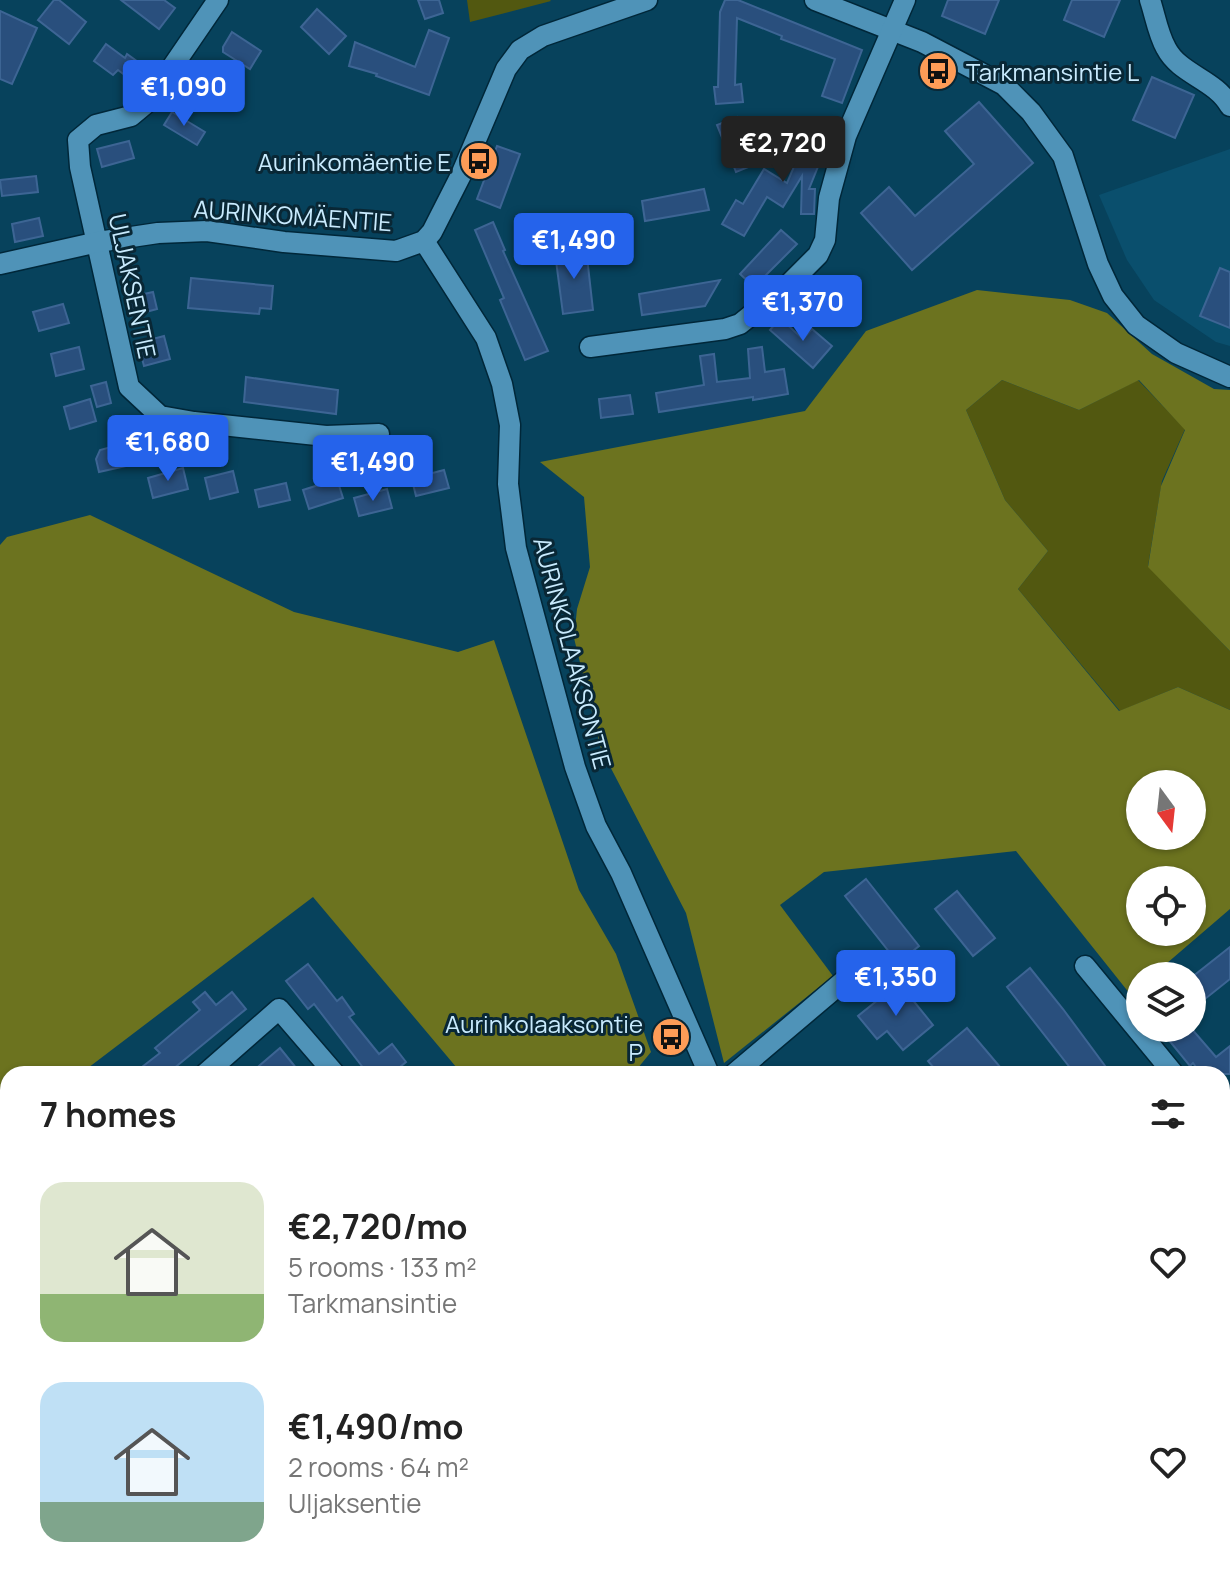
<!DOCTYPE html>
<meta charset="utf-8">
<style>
body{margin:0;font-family:Manrope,sans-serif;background:#f2f2f2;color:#222;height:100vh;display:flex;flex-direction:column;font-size:30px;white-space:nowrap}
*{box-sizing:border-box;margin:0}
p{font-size:26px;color:#767676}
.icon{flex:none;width:44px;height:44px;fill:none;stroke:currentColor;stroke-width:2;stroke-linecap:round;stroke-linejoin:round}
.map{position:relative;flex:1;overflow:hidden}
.details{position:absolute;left:0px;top:1066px;width:1230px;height:512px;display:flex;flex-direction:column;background:#fff;border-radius:24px 24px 0 0;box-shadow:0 2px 6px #0004}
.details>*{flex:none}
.needle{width:52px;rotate:165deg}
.fabs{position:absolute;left:1126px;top:770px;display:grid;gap:16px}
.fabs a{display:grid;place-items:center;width:80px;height:80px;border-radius:50%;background:#fff;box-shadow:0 2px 6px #0004;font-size:40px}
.price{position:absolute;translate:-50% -68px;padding:0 18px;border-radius:8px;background:#2563eb;color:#fff;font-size:26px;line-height:52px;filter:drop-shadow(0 2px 4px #0008)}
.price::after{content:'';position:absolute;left:50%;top:48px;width:24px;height:18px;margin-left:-12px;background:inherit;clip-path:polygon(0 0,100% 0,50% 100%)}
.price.selected{background:#222;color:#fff}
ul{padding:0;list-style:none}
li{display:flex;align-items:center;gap:24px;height:200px;padding:0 40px}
li span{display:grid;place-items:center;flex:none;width:224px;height:160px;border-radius:24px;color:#555}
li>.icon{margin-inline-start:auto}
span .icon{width:96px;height:96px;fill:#fffc;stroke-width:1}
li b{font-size:34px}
h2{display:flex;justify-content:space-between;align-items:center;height:96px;padding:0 40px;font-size:34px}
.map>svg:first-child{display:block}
.built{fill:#0a4f6d}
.green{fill:#525810}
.forest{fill:#6c731f;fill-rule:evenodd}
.building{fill:#294f7d;stroke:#3d6594;stroke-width:2}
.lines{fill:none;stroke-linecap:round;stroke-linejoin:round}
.minor-casing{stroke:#002739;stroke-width:23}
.minor{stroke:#4f93b8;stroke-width:20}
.labels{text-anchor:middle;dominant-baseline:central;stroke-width:6;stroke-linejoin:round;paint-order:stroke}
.poi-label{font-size:24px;fill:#c9ebfe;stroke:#092735;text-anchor:end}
.street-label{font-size:24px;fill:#c9ebfe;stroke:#092735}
</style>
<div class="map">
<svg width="1230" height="1578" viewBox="0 0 1230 1578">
<rect width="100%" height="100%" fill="#07425c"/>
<polygon class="built" points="1230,149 1230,346 1216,342 1154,300 1127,260 1099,195"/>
<g class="green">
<polygon points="467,0 550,0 551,1 470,22"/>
<polygon points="1002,380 1079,410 1138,380 1185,429 1162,481 1148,566 1230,651 1230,710 1178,687 1120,711 1018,589 1048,551 1005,500 966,410"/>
</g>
<g class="forest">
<path d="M977 290 1070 300 1107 313 1152 354 1214 389 1230 390V651L1148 567 1161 486 1185 430 1139 380 1079 410 1002 380 966 410 1005 500 1048 551 1018 589 1119 711 1178 687 1230 710V909L1152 976H1140V986L1130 994 1016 851 824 872 780 905 833 976 724 1063 686 913 601 749 574 638 577 609 590 567 584 497 540 462 805 411 866 331ZM1192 784V836H1140V784ZM1192 880V932H1140V880Z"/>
<polygon points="90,515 294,612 458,652 494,640 579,890 616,954 651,1052 633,1074 462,1074 313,897 80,1074 8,1074 8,1128 0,1134 0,545 7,537"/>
</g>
<g class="building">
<polygon points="54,0 59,0 86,22 69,44 38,20"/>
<polygon points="121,0 164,0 175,8 159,29"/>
<polygon points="418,0 439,0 443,13 425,19"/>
<polygon points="725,0 738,0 862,50 842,103 822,96 835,59 781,39 782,36 737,18 735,85 741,84 743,102 716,104 714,87 718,87 720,12"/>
<polygon points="948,0 999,0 985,34 942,16"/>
<polygon points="1072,0 1120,0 1104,37 1064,20"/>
<polygon points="317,9 346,36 329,54 301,27"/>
<polygon points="0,11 37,28 12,84 0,79"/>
<polygon points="429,30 449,38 429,95 376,76 377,74 349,66 355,42 415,67"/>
<polygon points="232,32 261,51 250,69 223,52 223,47"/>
<polygon points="106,44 125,58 127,54 145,67 134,82 118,70 113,75 94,61"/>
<polygon points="219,72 234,85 219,103 204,90"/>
<polygon points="1152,77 1194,95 1175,138 1133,120"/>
<polygon points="979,102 1033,163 912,270 861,213 889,187 915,216 974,164 945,131"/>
<polygon points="172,112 205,132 197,145 164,125"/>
<polygon points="737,117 756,164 736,172 717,125"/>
<polygon points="812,124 832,132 809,189 815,189 814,214 801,214 802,176 783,207 767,197 744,236 722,224 736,200 743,204 764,169 787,183"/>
<polygon points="129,141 134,158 102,167 97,149"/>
<polygon points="497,146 520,154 500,208 477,199"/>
<polygon points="36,176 38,192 2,196 0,180"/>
<polygon points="704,189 709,210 645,221 642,201"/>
<polygon points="39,218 43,236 15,242 12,224"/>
<polygon points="493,222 505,250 503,251 548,351 525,360 500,300 504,298 475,230"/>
<polygon points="781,230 797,244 754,287 740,274"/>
<polygon points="586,248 593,310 563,314 555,253"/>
<polygon points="1220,268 1230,272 1230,328 1200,316"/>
<polygon points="191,278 273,286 271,309 260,308 259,314 188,308"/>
<polygon points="720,280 705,306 642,315 639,294"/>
<polygon points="153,292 157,309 131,316 126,298"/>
<polygon points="63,304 69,323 39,331 33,312"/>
<polygon points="780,318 803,339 812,329 832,346 813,368 770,330"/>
<polygon points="164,336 170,359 144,366 138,343"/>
<polygon points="79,347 84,369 56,376 51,354"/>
<polygon points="762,347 765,372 784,369 788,394 753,400 753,397 659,412 656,393 704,385 700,356 714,354 717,382 750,378 748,349"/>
<polygon points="246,377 338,390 336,414 244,402"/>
<polygon points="106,382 111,403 97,407 91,386"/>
<polygon points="630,395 633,414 601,418 599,399"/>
<polygon points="90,399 96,421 70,429 64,407"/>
<polygon points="122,444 131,447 135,464 99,472 96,459 100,450"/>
<polygon points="183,468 188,489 153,498 148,478"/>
<polygon points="444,470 449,488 416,496 413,484 398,482"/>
<polygon points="233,471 238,492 210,499 205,478"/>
<polygon points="337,479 343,498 309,509 303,490"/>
<polygon points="286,483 290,500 259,507 255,490"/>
<polygon points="387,489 392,508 359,516 354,498"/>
<polygon points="866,879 919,946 898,963 845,896"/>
<polygon points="957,891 995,938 973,956 935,909"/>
<polygon points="1230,947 1230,979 1200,1003 1192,994 1192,977"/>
<polygon points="308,964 337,1001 342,997 354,1014 349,1017 379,1054 392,1044 406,1062 400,1067 405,1074 368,1074 314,1004 308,1009 286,981"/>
<polygon points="1030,968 1063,1009 1111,1074 1075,1074 1007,987"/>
<polygon points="899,983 933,1025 903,1050 887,1031 877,1039 858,1016"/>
<polygon points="205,992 216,1005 232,992 246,1009 167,1074 133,1074 160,1053 155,1048 200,1010 193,1002"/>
<polygon points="967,1028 1006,1074 939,1074 928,1061"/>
<polygon points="1159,1028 1191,1028 1216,1057 1230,1046 1230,1074 1201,1074 1193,1063 1190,1066"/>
<polygon points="280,1048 301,1074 265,1074 259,1066"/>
</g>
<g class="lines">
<g class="minor-casing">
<g id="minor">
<polyline points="218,0 149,101 131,116 96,125 78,140 80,167 129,387 160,416 194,422 326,436 379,434"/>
<polyline points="815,0 922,42 1004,85 1031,112 1063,156 1098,264 1113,296 1136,325 1176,353 1230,377"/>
<path d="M1150 0C1155 15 1158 34 1166 48 1180 75 1215 79 1230 106"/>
<polyline points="424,241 486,338 502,384 510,425 508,484 516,548 575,767 596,826 621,873 709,1074"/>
<polyline points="0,264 98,242 158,233 207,231 284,242 396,251 424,241 432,232 461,175 506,69 520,50 543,36 647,0"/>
<polyline points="590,347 725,329 740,324 787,286 818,255 825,240 829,198 846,136 905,0"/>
<polyline points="1085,966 1174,1074"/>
<polyline points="205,1074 279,1009 335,1074"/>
<polyline points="734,1074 846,979"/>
<polyline points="1222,1132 1230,1142"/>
<polyline points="0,1253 8,1246"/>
<polyline points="0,1345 8,1355"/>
<polyline points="1222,1527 1230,1520"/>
<polyline points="1222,1561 1230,1571"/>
<polyline points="352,1570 359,1578"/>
<polyline points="669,1570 676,1578"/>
<polyline points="138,1578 148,1570"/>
</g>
</g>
<use href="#minor" class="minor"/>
</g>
<defs>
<g id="bus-disc" transform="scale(2)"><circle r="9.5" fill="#fe9c57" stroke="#092735"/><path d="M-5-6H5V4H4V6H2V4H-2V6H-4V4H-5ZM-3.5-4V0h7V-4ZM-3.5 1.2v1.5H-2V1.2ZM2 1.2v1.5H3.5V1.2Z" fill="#111"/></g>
</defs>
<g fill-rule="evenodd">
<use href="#bus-disc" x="938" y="71"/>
<use href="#bus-disc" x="479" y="161"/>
<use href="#bus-disc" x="671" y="1037"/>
</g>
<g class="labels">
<g class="poi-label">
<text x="966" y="71" text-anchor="start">Tarkmansintie L</text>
<text x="451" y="161">Aurinkomäentie E</text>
<text x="643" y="1023">Aurinkolaaksontie<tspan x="643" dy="28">P</tspan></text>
</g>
<g class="street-label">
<text transform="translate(293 215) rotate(4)">AURINKOMÄENTIE</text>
<text transform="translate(133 286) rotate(78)">ULJAKSENTIE</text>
<text transform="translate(573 653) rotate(75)">AURINKOLAAKSONTIE</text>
</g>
</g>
</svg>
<div class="fabs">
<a><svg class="needle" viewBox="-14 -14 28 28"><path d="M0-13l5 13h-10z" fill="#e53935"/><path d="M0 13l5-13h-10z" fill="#767676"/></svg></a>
<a><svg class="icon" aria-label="locate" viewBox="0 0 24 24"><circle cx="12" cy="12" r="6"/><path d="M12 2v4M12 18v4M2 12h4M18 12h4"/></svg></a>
<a><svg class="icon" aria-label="layers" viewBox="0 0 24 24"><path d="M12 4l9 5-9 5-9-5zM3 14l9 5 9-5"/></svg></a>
</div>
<b class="price" style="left:184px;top:128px">€1,090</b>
<b class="price selected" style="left:783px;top:184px">€2,720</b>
<b class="price" style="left:574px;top:281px">€1,490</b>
<b class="price" style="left:803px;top:343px">€1,370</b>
<b class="price" style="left:168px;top:483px">€1,680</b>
<b class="price" style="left:373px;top:503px">€1,490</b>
<b class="price" style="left:896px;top:1018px">€1,350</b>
<section class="details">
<h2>7 homes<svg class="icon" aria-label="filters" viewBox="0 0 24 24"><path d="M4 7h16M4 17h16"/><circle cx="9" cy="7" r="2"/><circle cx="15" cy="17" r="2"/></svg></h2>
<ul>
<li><span style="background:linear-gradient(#dfe7d0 70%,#8fb573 0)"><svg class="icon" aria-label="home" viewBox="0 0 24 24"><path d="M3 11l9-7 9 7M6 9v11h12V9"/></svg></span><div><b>€2,720/mo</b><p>5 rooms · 133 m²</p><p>Tarkmansintie</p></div><svg class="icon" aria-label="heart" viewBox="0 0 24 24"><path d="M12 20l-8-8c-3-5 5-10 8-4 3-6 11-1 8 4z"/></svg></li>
<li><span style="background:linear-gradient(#bfe0f5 75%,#7fa58c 0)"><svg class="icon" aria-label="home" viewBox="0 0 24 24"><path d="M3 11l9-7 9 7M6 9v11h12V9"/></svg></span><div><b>€1,490/mo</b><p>2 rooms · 64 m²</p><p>Uljaksentie</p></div><svg class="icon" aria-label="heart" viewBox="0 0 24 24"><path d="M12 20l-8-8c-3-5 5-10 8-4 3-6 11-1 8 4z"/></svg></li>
</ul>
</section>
</div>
